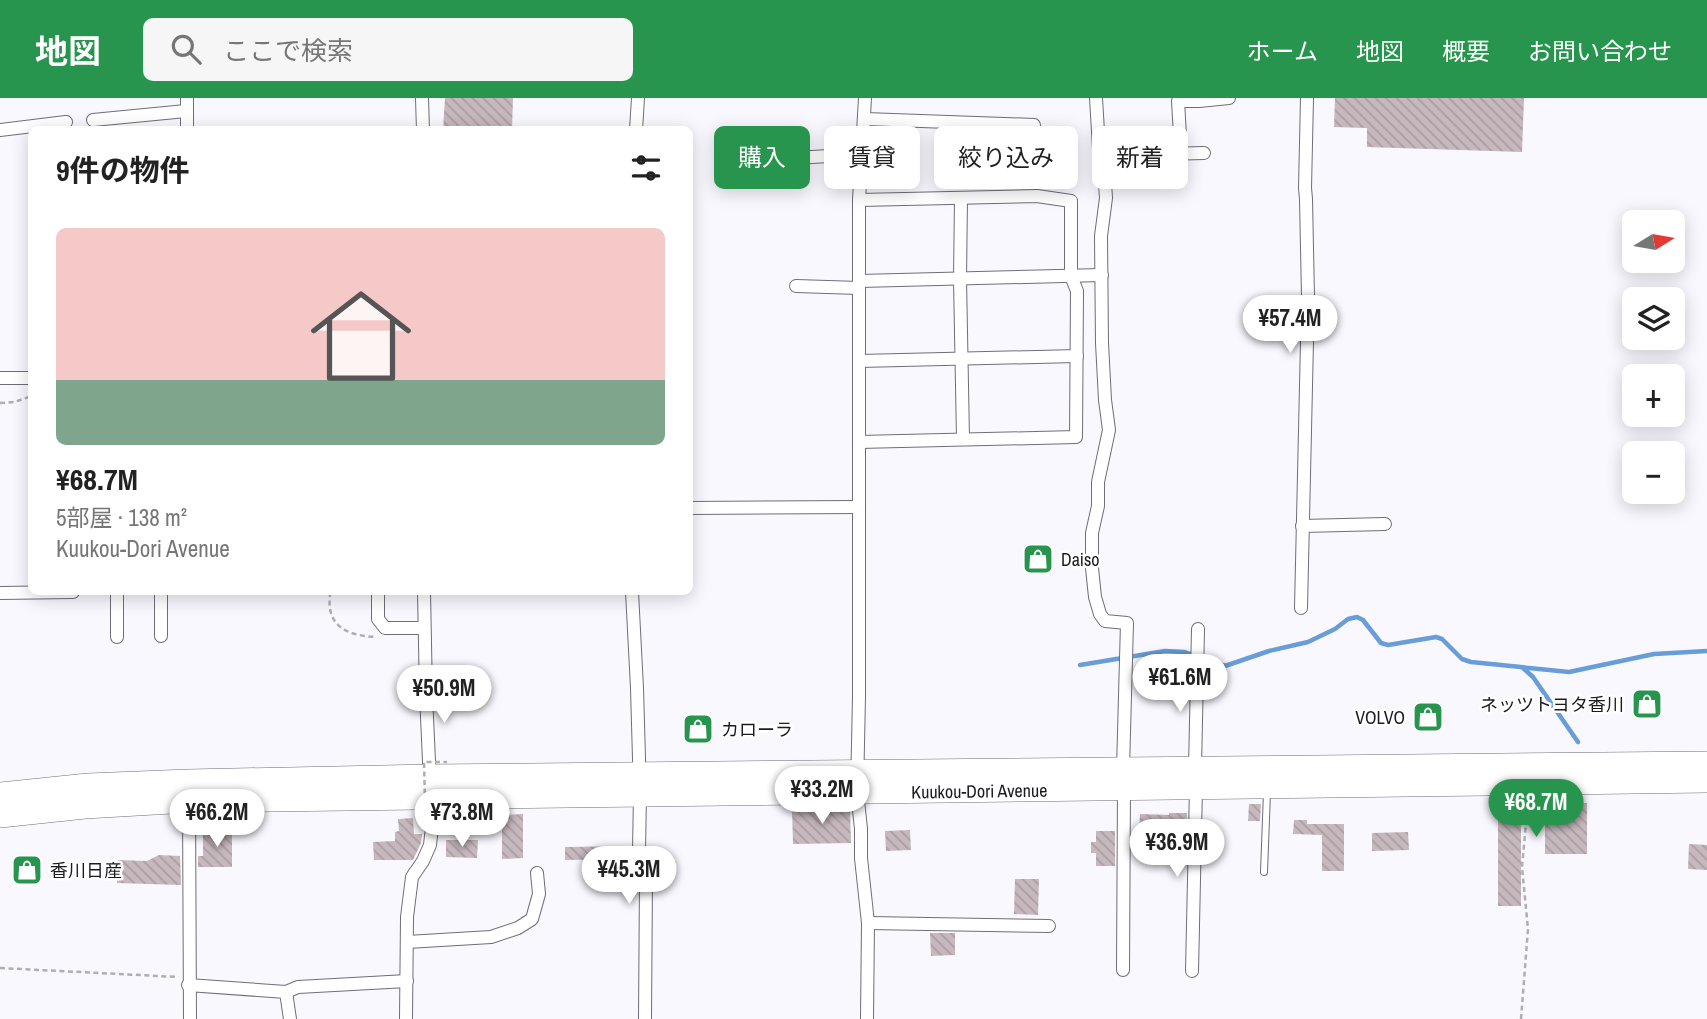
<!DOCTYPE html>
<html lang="ja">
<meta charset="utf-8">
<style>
body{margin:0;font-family:"Archivo Narrow","Noto Sans JP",sans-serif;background:#f6f6f6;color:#222;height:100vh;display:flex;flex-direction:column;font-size:26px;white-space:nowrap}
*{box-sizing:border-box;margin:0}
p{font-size:23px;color:#767676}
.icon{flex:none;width:38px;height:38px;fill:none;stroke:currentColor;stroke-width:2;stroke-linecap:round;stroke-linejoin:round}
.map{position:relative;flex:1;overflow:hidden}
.drawer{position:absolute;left:28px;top:28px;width:665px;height:469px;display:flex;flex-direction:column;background:#fff;border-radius:10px;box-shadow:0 4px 18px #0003}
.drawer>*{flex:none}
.hud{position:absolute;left:714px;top:28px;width:665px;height:63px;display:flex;gap:14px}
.needle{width:46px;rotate:79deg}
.buttons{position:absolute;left:1622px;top:112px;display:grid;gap:14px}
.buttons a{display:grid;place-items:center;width:63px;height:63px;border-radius:10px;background:#fff;box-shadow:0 4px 18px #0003;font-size:35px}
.price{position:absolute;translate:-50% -60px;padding:0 16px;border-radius:24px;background:#fff;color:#222;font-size:23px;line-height:46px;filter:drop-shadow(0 2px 4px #0008)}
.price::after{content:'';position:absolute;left:50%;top:42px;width:21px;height:16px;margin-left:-10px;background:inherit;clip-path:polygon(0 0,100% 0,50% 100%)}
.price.on{background:#28954e;color:#fff}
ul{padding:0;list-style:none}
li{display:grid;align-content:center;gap:14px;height:371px;padding:0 28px}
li+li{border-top:2px solid #e0e0e0}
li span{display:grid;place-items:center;height:217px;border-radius:10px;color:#555}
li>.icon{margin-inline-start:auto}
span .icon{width:126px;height:126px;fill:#fffc;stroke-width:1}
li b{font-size:30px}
h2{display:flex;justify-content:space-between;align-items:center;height:84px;padding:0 28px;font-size:30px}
.tag{padding:0 24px;border-radius:10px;background:#fff;box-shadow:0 4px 18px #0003;font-size:24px;line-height:63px}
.tag.on{background:#28954e;color:#fff}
header{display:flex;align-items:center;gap:42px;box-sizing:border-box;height:98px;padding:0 35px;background:#28954e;color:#fff}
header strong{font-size:33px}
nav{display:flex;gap:38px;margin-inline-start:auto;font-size:24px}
.search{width:490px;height:63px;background:#f6f6f6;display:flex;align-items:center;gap:18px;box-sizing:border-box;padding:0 24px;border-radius:10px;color:#767676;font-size:26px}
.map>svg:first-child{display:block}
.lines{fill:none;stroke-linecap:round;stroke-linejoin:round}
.stream{stroke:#689dd8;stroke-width:4.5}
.building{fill:url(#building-back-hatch)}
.lane-casing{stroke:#6f6d79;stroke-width:8}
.street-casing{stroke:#6f6d79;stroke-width:14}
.highway-casing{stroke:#6f6d79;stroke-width:24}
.path{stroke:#afaeb3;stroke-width:2.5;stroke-dasharray:5 3.5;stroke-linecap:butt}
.lane{stroke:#fff;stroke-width:6}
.street{stroke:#fff;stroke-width:12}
.highway{stroke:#fff;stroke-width:23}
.path-bridge{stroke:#afaeb3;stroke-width:2.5;stroke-dasharray:5 3.5;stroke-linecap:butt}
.labels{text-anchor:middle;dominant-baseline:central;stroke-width:5;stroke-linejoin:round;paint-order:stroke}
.poi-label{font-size:18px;fill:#1b1a1f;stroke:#fff;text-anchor:start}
.street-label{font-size:18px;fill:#1b1a1f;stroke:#fff}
</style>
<header>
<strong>地図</strong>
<div class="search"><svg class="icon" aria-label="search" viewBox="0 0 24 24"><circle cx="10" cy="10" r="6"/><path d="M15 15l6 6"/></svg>ここで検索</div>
<nav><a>ホーム</a><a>地図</a><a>概要</a><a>お問い合わせ</a></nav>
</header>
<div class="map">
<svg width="1707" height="921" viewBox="0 0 1707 921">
<defs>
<pattern id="building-back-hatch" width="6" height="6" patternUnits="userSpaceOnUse" patternTransform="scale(1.75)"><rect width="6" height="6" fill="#c6b8bd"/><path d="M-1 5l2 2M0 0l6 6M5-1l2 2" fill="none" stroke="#aa9ea2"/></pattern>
</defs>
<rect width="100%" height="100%" fill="#f9f8fe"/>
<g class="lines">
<g class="stream">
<polyline points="1080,567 1165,553 1184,554 1225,568 1269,553 1308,544 1335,531 1348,521 1357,519 1363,522 1381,545 1388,547 1436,539 1442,541 1462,561 1471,564 1569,574 1654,556 1707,553"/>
<polyline points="1523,570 1533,579 1578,644"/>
</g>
</g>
<g class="building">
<polygon points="445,0 513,0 512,32 443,32"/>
<polygon points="1335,0 1524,0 1522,54 1367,49 1367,30 1334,29"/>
<polygon points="1498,704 1587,705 1587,756 1545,756 1545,725 1521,725 1521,808 1498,808"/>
<polygon points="1249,706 1261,706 1260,723 1248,723"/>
<polygon points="850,711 851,745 793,746 792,712"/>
<polygon points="1169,715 1187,715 1186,743 1142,743 1143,736 1139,736 1140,716 1169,717"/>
<polygon points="523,716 523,760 502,761 502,717"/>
<polygon points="413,720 414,736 422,736 421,745 413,762 374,762 373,744 395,743 395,734 399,733 398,721"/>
<polygon points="1294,722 1307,722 1307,726 1344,726 1344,773 1322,773 1322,737 1293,736"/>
<polygon points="232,731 232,769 198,769 198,758 203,758 203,732"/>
<polygon points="910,732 911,752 886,753 885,733"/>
<polygon points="1096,733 1115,733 1115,768 1096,768 1096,755 1091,755 1091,744 1096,744"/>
<polygon points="1408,734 1409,752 1372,753 1372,735"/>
<polygon points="446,742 478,742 477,760 446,759"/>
<polygon points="1689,746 1707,747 1707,772 1688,771"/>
<polygon points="630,748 632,761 565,762 565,749"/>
<polygon points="159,757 180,758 181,787 117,785 118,762 147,763"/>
<polygon points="1015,781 1039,781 1038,817 1014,816"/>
<polygon points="930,835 955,835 955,857 931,858"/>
</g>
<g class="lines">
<g class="lane-casing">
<polyline id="lane" points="1264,774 1267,694"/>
</g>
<g class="street-casing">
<g id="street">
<polyline points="187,0 187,32"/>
<polyline points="422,0 423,32"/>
<polyline points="865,0 859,102 859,599 857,693 861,731 861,760 868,825 867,921"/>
<polyline points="1096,0 1100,67 1105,85 1106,100 1101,138 1102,245 1105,302 1109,332 1098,384 1098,408 1092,435 1092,470 1095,499 1100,516 1105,523 1127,525 1123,671"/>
<polyline points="865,21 1034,27"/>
<polyline points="93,22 186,13"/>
<polyline points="0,32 66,24"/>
<polyline points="636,32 638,0"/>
<polyline points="1181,55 1178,3 1199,3 1229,0"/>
<polyline points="1163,56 1204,55"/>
<polyline points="746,63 862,56"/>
<polyline points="961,100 960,181 963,341"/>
<polyline points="859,102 1037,98 1071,103 1071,178 1077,193 1076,339 859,344"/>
<polyline points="859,183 1102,177"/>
<polyline points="796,188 859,190"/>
<polyline points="859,263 1077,258"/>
<polyline points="0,280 32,280"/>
<polyline points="690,410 859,409"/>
<polyline points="1302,428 1385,426"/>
<polyline points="161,494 161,538"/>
<polyline points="378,494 378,521 385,530 424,530"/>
<polyline points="632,494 637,590 640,696 639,753 646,780 645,921"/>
<polyline points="0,495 73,494"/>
<polyline points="1301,510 1308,199 1306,101 1305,90 1307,0"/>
<polyline points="117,539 117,494"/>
<polyline points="1195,670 1198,531"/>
<polyline points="189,703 190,921"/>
<polyline points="868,825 1049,828"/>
<polyline points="407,844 491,839 518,830 532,821 539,796 537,775"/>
<polyline points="1123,872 1124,690"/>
<polyline points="1192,873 1196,689"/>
<polyline points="188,887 286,894 290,921"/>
<polyline points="286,894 298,889 407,883"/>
<polyline points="406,921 407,819 412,779 423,763 430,747 432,729 426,597 424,494"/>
</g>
</g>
<g class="highway-casing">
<g id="highway">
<polyline points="0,696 88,687 188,683 430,678 1707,665"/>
<path id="s1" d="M0 718 85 709 189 703 1707 683"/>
</g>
</g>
<g class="path">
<polyline points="0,305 14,304 32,298"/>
<path d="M330 494C330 499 329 506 330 511 334 534 357 538 376 539"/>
<polyline points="0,870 178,879"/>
<polyline points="1521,921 1528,831 1522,769 1528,703"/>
</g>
<use href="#lane" class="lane"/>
<use href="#street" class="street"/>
<use href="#highway" class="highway"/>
<polyline class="path-bridge" points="425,704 424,664 447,664"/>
</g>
<defs>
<g id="shop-square" transform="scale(1.575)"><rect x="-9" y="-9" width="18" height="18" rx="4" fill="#28954e" stroke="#fff"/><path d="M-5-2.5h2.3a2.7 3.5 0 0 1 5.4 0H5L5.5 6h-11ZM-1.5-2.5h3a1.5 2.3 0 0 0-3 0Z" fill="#fff"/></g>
</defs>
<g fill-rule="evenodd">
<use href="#shop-square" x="1038" y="461"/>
<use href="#shop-square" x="1647" y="606"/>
<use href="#shop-square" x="1428" y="619"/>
<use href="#shop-square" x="698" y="631"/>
<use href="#shop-square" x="27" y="772"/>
</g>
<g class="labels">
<g class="poi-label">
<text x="1061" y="461">Daiso</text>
<text x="1624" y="606" text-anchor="end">ネッツトヨタ香川</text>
<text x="1405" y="619" text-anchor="end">VOLVO</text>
<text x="721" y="631">カローラ</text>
<text x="50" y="772">香川日産</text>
</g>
<g class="street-label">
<text stroke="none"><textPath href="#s1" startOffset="980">Kuukou-Dori Avenue</textPath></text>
</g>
</g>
</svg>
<div class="buttons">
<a><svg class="needle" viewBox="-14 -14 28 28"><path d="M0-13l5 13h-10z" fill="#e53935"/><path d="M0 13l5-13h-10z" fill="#767676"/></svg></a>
<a><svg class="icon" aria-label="layers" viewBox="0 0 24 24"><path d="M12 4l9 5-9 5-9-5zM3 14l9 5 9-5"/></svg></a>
<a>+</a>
<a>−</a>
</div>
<b class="price" style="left:1290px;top:257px">¥57.4M</b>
<b class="price" style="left:1180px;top:616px">¥61.6M</b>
<b class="price" style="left:444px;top:627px">¥50.9M</b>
<b class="price" style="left:822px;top:728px">¥33.2M</b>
<b class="price on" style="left:1536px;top:741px">¥68.7M</b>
<b class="price" style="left:217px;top:751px">¥66.2M</b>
<b class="price" style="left:462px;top:751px">¥73.8M</b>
<b class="price" style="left:1177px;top:781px">¥36.9M</b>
<b class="price" style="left:629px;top:808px">¥45.3M</b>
<div class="hud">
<a class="tag on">購入</a>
<a class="tag">賃貸</a>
<a class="tag">絞り込み</a>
<a class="tag">新着</a>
</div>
<section class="drawer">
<h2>9件の物件<svg class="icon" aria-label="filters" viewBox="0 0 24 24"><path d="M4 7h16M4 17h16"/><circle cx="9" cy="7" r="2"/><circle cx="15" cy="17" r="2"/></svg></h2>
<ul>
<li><span style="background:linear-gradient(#f6c9c9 70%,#7fa58c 0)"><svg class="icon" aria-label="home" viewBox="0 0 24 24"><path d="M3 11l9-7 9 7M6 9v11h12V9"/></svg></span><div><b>¥68.7M</b><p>5部屋 · 138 m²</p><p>Kuukou-Dori Avenue</p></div></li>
</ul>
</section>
</div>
